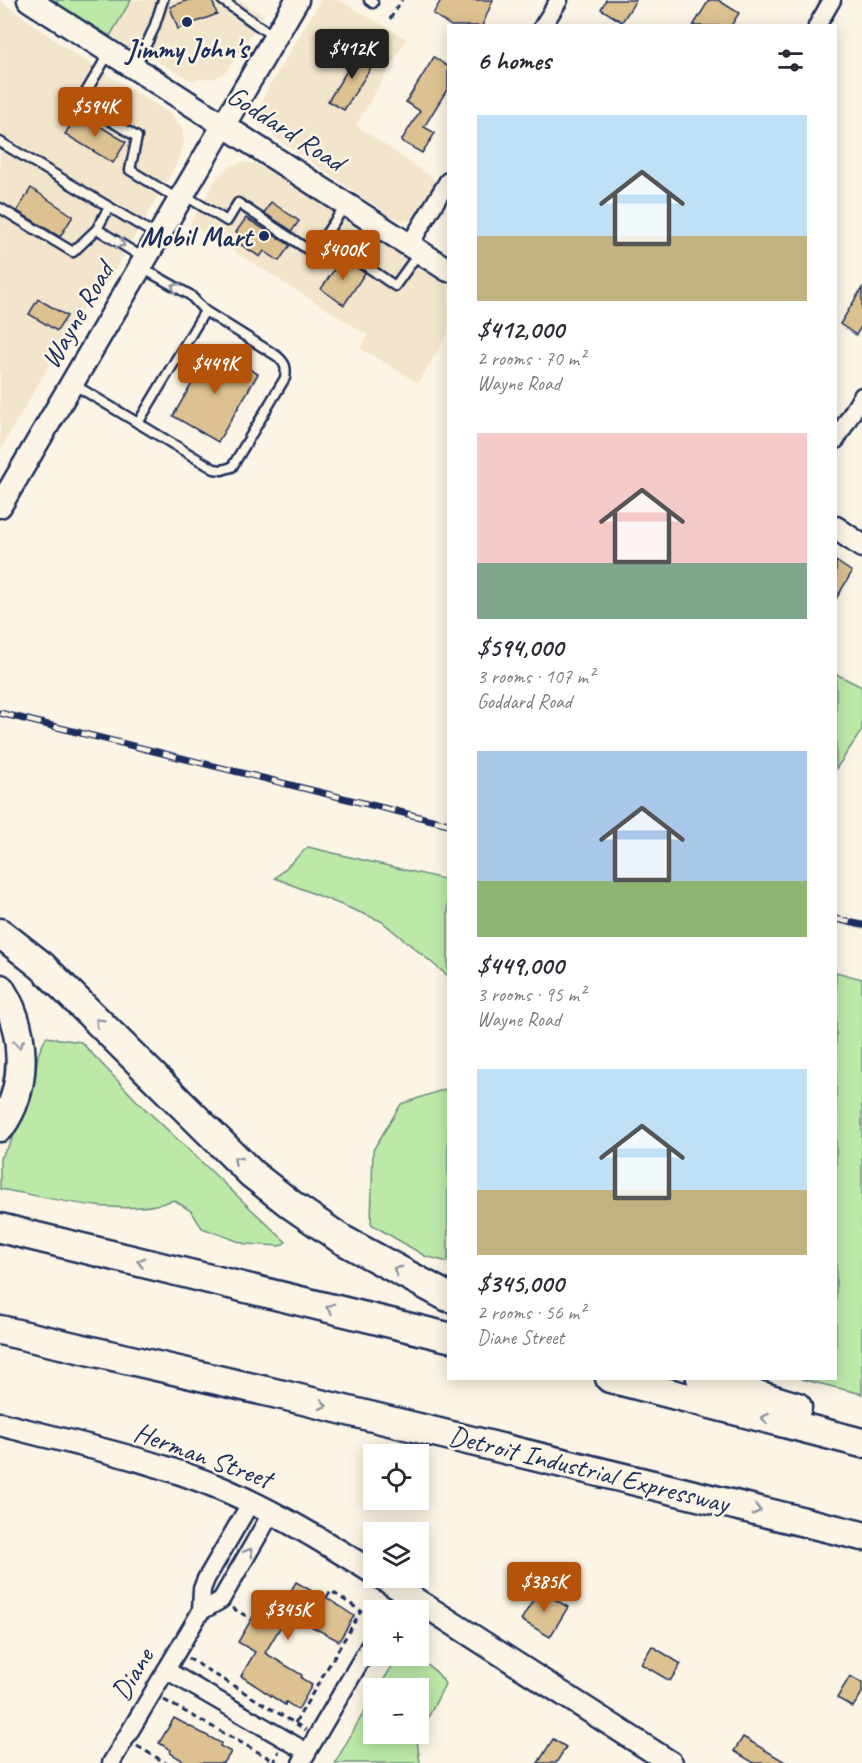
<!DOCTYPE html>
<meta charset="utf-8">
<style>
body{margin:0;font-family:Caveat,sans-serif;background:#f7f7f7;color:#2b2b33;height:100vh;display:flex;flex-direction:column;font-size:22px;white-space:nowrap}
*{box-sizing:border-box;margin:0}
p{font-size:20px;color:#7c7c81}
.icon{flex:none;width:33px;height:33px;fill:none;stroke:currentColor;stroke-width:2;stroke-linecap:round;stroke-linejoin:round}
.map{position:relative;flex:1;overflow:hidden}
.details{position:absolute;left:447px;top:24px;width:390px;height:1356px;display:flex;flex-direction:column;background:#fff;border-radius:0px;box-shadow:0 3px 15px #0003}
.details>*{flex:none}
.buttons{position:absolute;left:363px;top:1444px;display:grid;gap:12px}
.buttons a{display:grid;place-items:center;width:66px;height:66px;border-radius:0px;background:#fff;box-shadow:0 3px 15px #0003;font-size:30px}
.price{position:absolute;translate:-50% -51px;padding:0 14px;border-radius:6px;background:#b45309;color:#fff;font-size:20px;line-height:39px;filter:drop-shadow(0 2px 3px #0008)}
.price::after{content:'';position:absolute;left:50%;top:36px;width:18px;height:14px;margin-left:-9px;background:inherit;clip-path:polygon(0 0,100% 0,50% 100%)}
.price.on{background:#222;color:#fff}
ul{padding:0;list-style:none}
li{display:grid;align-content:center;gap:12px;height:318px;padding:0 30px}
li span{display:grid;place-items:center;height:186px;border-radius:0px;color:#555}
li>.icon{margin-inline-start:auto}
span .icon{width:108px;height:108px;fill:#fffc;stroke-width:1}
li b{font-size:26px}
h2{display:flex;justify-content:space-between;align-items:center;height:72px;padding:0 30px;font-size:26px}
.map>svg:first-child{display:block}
.built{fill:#f3e5cc}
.green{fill:#bce9a7;stroke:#6c8c82;stroke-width:1.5}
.building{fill:#ddc191;stroke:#1b2f5e;stroke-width:1.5}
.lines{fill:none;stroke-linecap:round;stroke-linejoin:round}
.lane-casing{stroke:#1b2f5e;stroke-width:13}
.street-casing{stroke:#1b2f5e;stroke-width:21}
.secondary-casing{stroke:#1b2f5e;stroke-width:27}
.highway-casing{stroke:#1b2f5e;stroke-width:33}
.path{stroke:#1b2f5e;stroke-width:3;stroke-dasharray:6 4.5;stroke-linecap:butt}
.lane{stroke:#fcf5e5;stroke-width:8}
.street{stroke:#fcf5e5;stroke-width:16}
.secondary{stroke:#fcf5e5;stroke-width:22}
.highway{stroke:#fcf5e5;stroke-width:28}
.rail-casing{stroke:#1b2f5e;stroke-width:7}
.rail{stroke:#fcf5e5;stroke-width:4.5;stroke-dasharray:14;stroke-linecap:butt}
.oneway{stroke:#8c92a2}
.poi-dot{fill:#1b2f5e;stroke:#fcf5e5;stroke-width:2}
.labels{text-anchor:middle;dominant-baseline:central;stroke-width:5;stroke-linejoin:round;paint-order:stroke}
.poi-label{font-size:28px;font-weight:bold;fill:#1b2f5e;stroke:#fcf5e5}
.street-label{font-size:28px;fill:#1b2f5e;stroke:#fcf5e5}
</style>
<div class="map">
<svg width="862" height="1763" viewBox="0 0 862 1763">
<rect width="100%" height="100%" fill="#fcf5e5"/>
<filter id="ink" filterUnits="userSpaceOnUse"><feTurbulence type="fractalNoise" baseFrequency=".0167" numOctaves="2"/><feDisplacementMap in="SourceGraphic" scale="12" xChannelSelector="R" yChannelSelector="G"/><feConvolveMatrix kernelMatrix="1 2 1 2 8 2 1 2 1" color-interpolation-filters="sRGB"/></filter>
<g filter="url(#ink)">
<g class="built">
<polygon points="0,0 64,47 172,115 182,128 184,142 179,160 105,287 97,283 0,450"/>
<polygon points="131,0 238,0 264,15 227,71 216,78 191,80 110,36"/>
<polygon points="321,0 339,0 407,39 356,125 440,183 419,214 412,221 399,220 390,216 273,136 262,122 260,112 265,93"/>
<polygon points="241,162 254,163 265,167 314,196 448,286 448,334 418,383 360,348 368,335 190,224 218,176 227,168"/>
</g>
<g class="green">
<polygon points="50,0 131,0 110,36"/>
<polygon points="836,674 862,687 862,730 836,769"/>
<polygon points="308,847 448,880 448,976 381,921 275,878"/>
<polygon points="836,972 862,979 862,1394 801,1379 836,1378"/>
<path d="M46 1037 81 1042 137 1101 286 1242 280 1246 245 1244 202 1228 191 1211 174 1200C123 1219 53 1198 0 1189V1158L11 1142 32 1096 38 1055Z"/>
<polygon points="448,1088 448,1262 425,1256 371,1224 373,1150 401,1104"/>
<path d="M398 1656C417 1656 437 1668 445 1684L417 1740 420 1763H335L373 1696 374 1734H418V1689H378Z"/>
</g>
<g class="building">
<polygon points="188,0 212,0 217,14 178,29 170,7"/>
<polygon points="441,0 493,0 482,26 451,26 433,14"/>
<polygon points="606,0 636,0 622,22 601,9"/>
<polygon points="709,0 718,0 739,13 731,26 693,26"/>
<polygon points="360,50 376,60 344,110 328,101"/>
<polygon points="434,57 448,67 448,88 424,127 435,133 422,153 401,141 420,111 406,102"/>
<polygon points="78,113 126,142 113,163 65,134"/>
<polygon points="31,188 73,216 60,237 17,211"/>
<polygon points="271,202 299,221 292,231 264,213"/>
<polygon points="246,218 290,245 279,261 264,251 260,257 240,244 245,238 236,232"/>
<polygon points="342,258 365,273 344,305 321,289"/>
<polygon points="862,288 862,325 856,335 840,324"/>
<polygon points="38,299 67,316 57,331 29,314"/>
<polygon points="213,347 258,374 218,442 173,416"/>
<polygon points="836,561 852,572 836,599"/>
<polygon points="296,1582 317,1594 318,1592 354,1616 339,1641 288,1614 265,1653 302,1675 301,1678 312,1685 298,1710 286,1702 285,1705 241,1676 255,1652 238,1642 265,1596 282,1606"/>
<polygon points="539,1590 568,1607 550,1637 521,1620"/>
<polygon points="652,1646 681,1664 670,1681 641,1664"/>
<polygon points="850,1676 862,1683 862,1693 853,1707 837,1698"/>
<polygon points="174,1718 221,1743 220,1746 231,1752 224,1763 187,1763 170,1753 171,1750 159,1743"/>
<polygon points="743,1737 787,1763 754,1763 734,1751"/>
<polygon points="553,1739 566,1747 556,1763 538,1763"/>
</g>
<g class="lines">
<g class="lane-casing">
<g id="lane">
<polyline points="222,0 274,37"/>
<polyline points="369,0 373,3"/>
<polyline points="109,53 80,102 137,137 130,170 179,200"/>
<polyline points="136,66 154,28 163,0"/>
<polyline points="0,142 158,236"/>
<polyline points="184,195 227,221 238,203 313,253 345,206"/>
<polyline points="0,208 73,252 97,229 109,207"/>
<polyline points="97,229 145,259"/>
<polyline points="324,237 395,286 418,254"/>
<polyline points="73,384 138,423 205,311"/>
<path d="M138 423 214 469 222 470 232 467 285 378C287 367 285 363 277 356L205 311 190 295 142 268"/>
</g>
</g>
<g class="street-casing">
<g id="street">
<polyline points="543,26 559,0"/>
<polyline points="817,26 832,0"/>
<polyline points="410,244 448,181"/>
<polyline points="836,440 862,396"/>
<polyline points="200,1612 221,1600 272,1512"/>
<polyline points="166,1670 307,1752"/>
<polyline points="111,1763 201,1611 202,1589 206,1579 251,1502"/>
<polyline points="301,1763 374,1638"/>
</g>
</g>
<g class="secondary-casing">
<g id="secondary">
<polyline points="29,0 448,270"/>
<polyline points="0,506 297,0"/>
<polyline points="836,528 862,546"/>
<path d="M0 1424C75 1444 153 1459 225 1490 277 1513 325 1542 374 1573"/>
<polyline points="382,1578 671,1763"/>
</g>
</g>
<g class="highway-casing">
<g id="highway">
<polyline points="0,933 42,966 252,1174 293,1206 341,1239 448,1297"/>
<path d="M0 989C26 1029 29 1087 0 1127"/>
<polyline points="0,1228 448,1337"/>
<polyline points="0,1330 287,1396 862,1536"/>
<polyline points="610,1378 862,1443"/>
<polyline points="701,1378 797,1407"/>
</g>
</g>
<g class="path">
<polyline points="390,19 402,0"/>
<polyline points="263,120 269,124"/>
<polyline points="232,1608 250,1618"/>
<polyline points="389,1611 393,1605"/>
<polyline points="188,1658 306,1730"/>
<polyline points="164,1700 278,1763"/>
<polyline points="295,1723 361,1611 331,1591 327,1597"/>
<polyline points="137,1746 166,1763"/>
<polyline points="273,1763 279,1751"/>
</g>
<use href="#lane" class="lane"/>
<use href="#street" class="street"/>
<use href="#secondary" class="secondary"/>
<use href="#highway" class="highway"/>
<g class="rail-casing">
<g id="rail">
<polyline points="0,713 448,824"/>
<polyline points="836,919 862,925"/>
</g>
</g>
<use href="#rail" class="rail"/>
</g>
<defs><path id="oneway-chevron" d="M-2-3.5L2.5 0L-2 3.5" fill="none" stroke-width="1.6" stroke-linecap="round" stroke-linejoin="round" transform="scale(1.5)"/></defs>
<g class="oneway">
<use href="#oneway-chevron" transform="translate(121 244) rotate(31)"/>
<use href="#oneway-chevron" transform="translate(175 287) rotate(-150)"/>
<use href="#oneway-chevron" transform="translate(99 1022) rotate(-135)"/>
<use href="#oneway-chevron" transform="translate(19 1044) rotate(83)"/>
<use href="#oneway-chevron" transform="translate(237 1160) rotate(-137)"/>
<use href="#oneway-chevron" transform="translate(141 1262) rotate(-166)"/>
<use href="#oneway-chevron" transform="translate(397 1270) rotate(-152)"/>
<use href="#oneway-chevron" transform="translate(330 1308) rotate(-166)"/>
<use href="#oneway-chevron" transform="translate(323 1405) rotate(14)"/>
<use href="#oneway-chevron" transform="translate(765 1418) rotate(-166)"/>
<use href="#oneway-chevron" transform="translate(757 1510) rotate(14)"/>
<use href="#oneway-chevron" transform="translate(249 1552) rotate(-60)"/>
</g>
</g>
<g class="poi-dot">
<circle cx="187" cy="22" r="6"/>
<circle cx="264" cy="236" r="6"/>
</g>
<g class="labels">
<g class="poi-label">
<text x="187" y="48">Jimmy John's</text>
<text x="252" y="236" text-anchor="end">Mobil Mart</text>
</g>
<g class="street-label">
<text transform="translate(286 128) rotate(33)">Goddard Road</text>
<text transform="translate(77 315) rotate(-60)">Wayne Road</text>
<text transform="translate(203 1455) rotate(20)">Herman Street</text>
<text transform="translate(589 1469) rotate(14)">Detroit Industrial Expressway</text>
<text transform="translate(132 1674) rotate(-59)">Diane</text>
</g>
</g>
</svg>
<div class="buttons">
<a><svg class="icon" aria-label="locate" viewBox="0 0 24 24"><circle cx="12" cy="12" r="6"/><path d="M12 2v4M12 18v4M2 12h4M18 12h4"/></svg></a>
<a><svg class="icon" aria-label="layers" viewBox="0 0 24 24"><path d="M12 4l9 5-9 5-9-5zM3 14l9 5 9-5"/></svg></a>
<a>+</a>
<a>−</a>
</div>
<b class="price on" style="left:352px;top:80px">$412K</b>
<b class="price" style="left:95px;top:138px">$594K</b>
<b class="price" style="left:343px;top:281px">$400K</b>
<b class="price" style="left:215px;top:395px">$449K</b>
<b class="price" style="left:544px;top:1613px">$385K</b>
<b class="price" style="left:288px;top:1641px">$345K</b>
<section class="details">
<h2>6 homes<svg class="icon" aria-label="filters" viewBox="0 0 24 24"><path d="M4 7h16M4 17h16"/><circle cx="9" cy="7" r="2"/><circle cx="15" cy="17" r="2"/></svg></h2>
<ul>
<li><span style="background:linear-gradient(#bfe0f5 65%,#c2b280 0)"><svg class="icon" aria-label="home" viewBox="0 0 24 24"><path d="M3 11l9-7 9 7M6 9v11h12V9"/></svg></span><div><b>$412,000</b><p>2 rooms · 70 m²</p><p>Wayne Road</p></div></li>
<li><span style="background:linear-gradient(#f6c9c9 70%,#7fa58c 0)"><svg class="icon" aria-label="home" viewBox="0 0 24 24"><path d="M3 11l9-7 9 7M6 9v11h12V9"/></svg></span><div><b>$594,000</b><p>3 rooms · 107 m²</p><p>Goddard Road</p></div></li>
<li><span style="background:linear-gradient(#a9c7e8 70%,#8fb573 0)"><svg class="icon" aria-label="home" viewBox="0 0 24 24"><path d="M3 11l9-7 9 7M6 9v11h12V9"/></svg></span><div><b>$449,000</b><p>3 rooms · 95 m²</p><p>Wayne Road</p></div></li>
<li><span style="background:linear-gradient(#bfe0f5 65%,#c2b280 0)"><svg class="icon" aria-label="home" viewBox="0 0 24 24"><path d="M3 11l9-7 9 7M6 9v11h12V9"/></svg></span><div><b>$345,000</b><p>2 rooms · 56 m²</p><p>Diane Street</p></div></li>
</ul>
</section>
</div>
